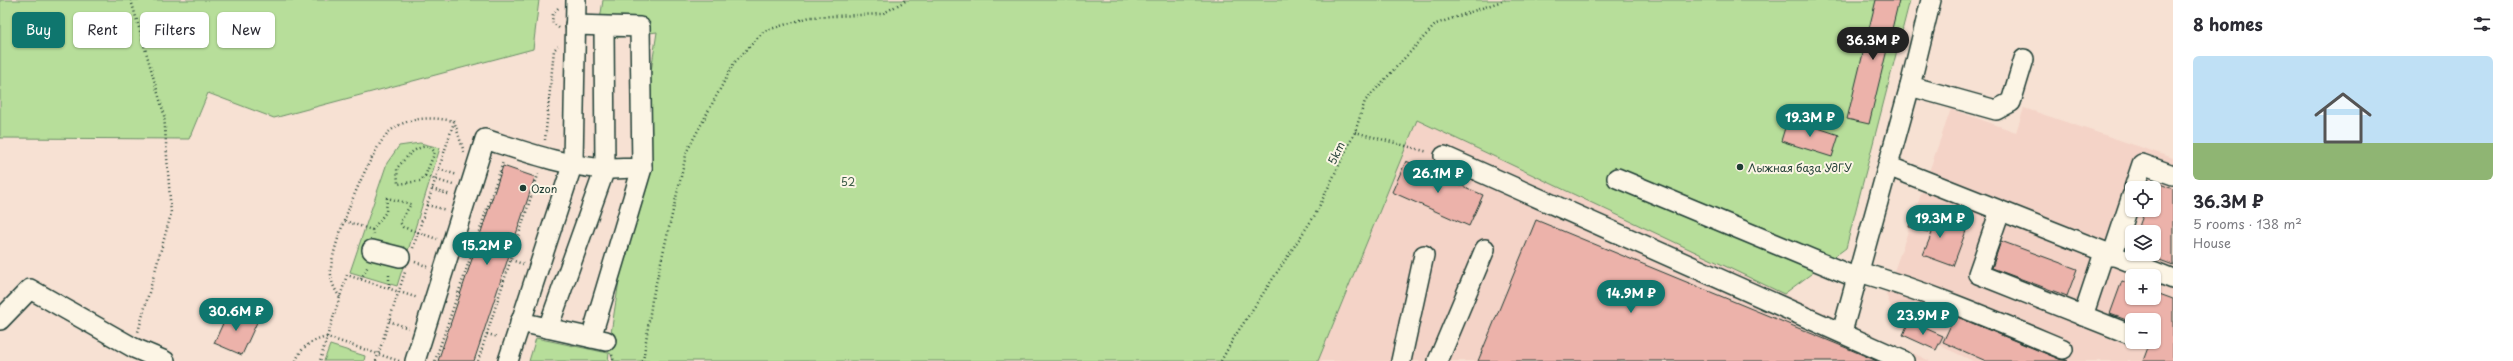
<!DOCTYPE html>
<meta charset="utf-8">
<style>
body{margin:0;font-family:"Playpen Sans",sans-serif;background:#f7f7f7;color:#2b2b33;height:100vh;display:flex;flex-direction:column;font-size:15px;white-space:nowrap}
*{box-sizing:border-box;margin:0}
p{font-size:13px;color:#7c7c81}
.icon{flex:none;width:22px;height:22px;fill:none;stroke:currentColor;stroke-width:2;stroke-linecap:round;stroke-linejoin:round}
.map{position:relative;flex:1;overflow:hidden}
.drawer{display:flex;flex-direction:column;background:#fff;width:340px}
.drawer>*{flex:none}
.guide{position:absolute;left:12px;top:12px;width:380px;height:36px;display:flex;gap:8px}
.buttons{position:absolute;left:2125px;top:181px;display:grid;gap:8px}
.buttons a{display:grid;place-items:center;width:36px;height:36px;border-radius:6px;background:#fff;box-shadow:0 1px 3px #0004;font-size:20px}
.price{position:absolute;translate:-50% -34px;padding:0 9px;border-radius:14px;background:#0f766e;color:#fff;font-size:13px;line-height:26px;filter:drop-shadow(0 1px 2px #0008)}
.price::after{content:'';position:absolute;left:50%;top:24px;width:12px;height:9px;margin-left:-6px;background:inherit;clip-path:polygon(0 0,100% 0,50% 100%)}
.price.active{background:#222;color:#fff}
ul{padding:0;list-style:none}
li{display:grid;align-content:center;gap:8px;height:212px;padding:0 20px}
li+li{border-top:1px solid #e1e1e2}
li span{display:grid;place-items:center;height:124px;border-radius:6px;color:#555}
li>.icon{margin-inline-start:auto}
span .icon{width:72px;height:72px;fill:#fffc;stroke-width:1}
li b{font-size:17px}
h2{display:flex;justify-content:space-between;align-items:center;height:48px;padding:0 20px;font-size:17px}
.tag{padding:0 14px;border-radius:6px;background:#fff;box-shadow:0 1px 3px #0004;font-size:14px;line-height:36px}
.tag.active{background:#0f766e;color:#fff}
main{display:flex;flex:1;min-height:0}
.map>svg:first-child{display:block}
.built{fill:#f4d3c7;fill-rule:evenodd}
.green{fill:#b7de9a;stroke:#6b8e67}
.building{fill:#ecb2aa;stroke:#1f3d34}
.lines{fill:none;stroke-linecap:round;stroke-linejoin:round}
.minor-casing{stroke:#1f3d34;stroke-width:22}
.path{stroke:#1f3d34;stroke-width:2.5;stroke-dasharray:1 3;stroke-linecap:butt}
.minor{stroke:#fcf5e5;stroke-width:19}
.poi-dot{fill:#1f3d34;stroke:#fcf5e5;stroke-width:1.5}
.labels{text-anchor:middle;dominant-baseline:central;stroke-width:4;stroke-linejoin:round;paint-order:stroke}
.street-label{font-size:11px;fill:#1f3d34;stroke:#fcf5e5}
.poi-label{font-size:11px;fill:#1f3d34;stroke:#fcf5e5;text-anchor:start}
.park-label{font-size:11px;fill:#3d5d48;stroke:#fcf5e5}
</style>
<main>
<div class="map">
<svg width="2173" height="361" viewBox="0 0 2173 361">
<rect width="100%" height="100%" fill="#f7e1d3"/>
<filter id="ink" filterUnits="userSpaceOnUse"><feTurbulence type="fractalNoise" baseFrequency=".025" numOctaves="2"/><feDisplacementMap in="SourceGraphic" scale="8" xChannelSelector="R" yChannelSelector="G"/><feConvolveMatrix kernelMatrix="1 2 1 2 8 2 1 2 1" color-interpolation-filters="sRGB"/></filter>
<g filter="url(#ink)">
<g class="built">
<path d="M2024 108 2173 158V361H1973L1898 326 1886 294 1951 109 2016 132ZM2132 188H2154V210H2132ZM2132 232H2154V254H2132ZM2132 276H2154V298H2132ZM2132 320H2154V342H2132Z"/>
<polygon points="1417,120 1784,294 1930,361 1318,361"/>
</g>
<g class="green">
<polygon points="0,0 539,0 533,49 274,118 208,93 189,139 0,138"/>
<polygon points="603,0 1910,0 1846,248 1784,294 1417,120 1318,361 613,361 611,354 609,353 608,361 529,361 536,338 608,353 657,32 597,40"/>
<polygon points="420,143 440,148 397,286 350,272 387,163 399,146"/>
<polygon points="330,345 365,356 364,361 324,361"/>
</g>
<g class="building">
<polygon points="1876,0 1899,0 1869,124 1847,119"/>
<polygon points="1788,118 1839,135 1832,157 1781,141"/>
<polygon points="1406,161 1483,195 1469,226 1392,192"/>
<polygon points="503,166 535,177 474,361 438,361"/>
<polygon points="2155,182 2173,189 2173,265 2144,254 2154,254 2154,232 2137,232 2145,210 2154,210 2153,188"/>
<polygon points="1913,213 1966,231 1953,266 1923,255 1932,233 1909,227"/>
<polygon points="1536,220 1849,349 1877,361 1478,361"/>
<polygon points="2001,241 2077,269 2067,296 1992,268"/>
<polygon points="2122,281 2132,284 2132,298 2154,298 2154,292 2173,299 2173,361 2143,361 2150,342 2154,342 2154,320 2132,320 2132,322 2110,314"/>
<polygon points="230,308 258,320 242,355 214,343"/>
<polygon points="1955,316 2059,359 2068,361 1986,361 1943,342"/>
<polygon points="1909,321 1943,336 1936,350 1903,335"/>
</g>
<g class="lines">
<g class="minor-casing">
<g id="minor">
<polyline points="1910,86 1996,110 2011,102 2024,59"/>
<polyline points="1444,156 1904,361"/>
<polyline points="1888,166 2173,279"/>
<polyline points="1617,178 1857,278"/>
<polyline points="2134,188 2142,164 2173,175"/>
<polyline points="2000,211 1978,274 2132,335"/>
<polyline points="372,250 400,257"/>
<polyline points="2112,256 2132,196"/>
<path d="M1859 272C1929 292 1996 321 2063 349"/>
<polyline points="2083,316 2104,253"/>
<polyline points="0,320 30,289 134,348 165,361"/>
<polyline points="520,322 606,341"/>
<polyline points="548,328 605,169 604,27"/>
<polyline points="1842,332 1910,86 1931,0"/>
<polyline points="591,338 642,168"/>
<path d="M415 361 485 139C523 151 564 166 605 169 617 169 630 168 642 168L640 27 575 25"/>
<polyline points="508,361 573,163 576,0"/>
<polyline points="1401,361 1424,255"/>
<polyline points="1438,361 1485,249"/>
</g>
</g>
<g class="path">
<polyline points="131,0 164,114 171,214 138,332"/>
<polyline points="559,28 552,22 553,14 560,6"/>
<polyline points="1355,132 1428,152"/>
<polyline points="545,140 554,50 558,46"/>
<polyline points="439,169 457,175"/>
<path d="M425 176 435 152 429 146C413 147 407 157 397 168L398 184 420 181 425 176 453 185"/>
<polyline points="432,189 451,195"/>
<polyline points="427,205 446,210"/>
<polyline points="345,221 372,230 373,234"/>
<polyline points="372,230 386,212 387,198 411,204 400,222 403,227 437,239"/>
<polyline points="413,248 454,122"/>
<polyline points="511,260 523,264"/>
<polyline points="415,262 429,267"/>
<polyline points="361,279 368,266"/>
<polyline points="389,288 389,272"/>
<path d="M340 297C334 289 330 280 331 269 332 243 371 147 390 131 409 116 432 117 454 121L464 152"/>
<polyline points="389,321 408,328"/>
<polyline points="487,334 498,337"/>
<polyline points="612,355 614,361"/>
<path d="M296 361C302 345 312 341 327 337L320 361"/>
<polyline points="376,361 405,272"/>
<polyline points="399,361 327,337 347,275 418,298"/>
<polyline points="435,361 503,162"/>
<polyline points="478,361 539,172"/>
<polyline points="643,361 652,300 687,151 734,63 764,31 810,17 882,14 907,0"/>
<polyline points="1221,361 1235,336 1315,215 1355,132 1365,101 1436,24 1505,0"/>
</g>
<use href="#minor" class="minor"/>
</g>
</g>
<g class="poi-dot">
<circle cx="1740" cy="167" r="4"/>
<circle cx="523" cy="188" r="4"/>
</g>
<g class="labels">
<g class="street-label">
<text transform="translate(1336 153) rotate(-64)">5km</text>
</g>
<g class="poi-label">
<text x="1748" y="167">Лыжная база УдГУ</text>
<text x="531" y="188">Ozon</text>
</g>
<g class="park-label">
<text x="848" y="181">52</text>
</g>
</g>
</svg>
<div class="buttons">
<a><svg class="icon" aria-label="locate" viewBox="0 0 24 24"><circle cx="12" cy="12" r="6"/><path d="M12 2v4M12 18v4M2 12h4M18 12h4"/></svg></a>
<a><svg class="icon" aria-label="layers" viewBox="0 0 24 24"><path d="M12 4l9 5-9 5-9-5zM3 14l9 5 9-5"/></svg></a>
<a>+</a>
<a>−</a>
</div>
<b class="price active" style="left:1873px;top:61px">36.3M ₽</b>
<b class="price" style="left:1810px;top:138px">19.3M ₽</b>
<b class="price" style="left:1438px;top:194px">26.1M ₽</b>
<b class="price" style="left:1940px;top:239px">19.3M ₽</b>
<b class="price" style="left:487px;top:266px">15.2M ₽</b>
<b class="price" style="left:1631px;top:314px">14.9M ₽</b>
<b class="price" style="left:236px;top:332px">30.6M ₽</b>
<b class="price" style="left:1923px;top:336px">23.9M ₽</b>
<div class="guide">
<a class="tag active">Buy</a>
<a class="tag">Rent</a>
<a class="tag">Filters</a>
<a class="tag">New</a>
</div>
</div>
<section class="drawer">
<h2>8 homes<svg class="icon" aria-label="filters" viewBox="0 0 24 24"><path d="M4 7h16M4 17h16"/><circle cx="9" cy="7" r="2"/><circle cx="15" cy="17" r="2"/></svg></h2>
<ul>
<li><span style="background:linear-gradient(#bfe0f5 70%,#8fb573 0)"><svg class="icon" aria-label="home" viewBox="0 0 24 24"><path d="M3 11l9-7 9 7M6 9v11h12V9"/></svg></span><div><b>36.3M ₽</b><p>5 rooms · 138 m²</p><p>House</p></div></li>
</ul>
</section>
</main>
